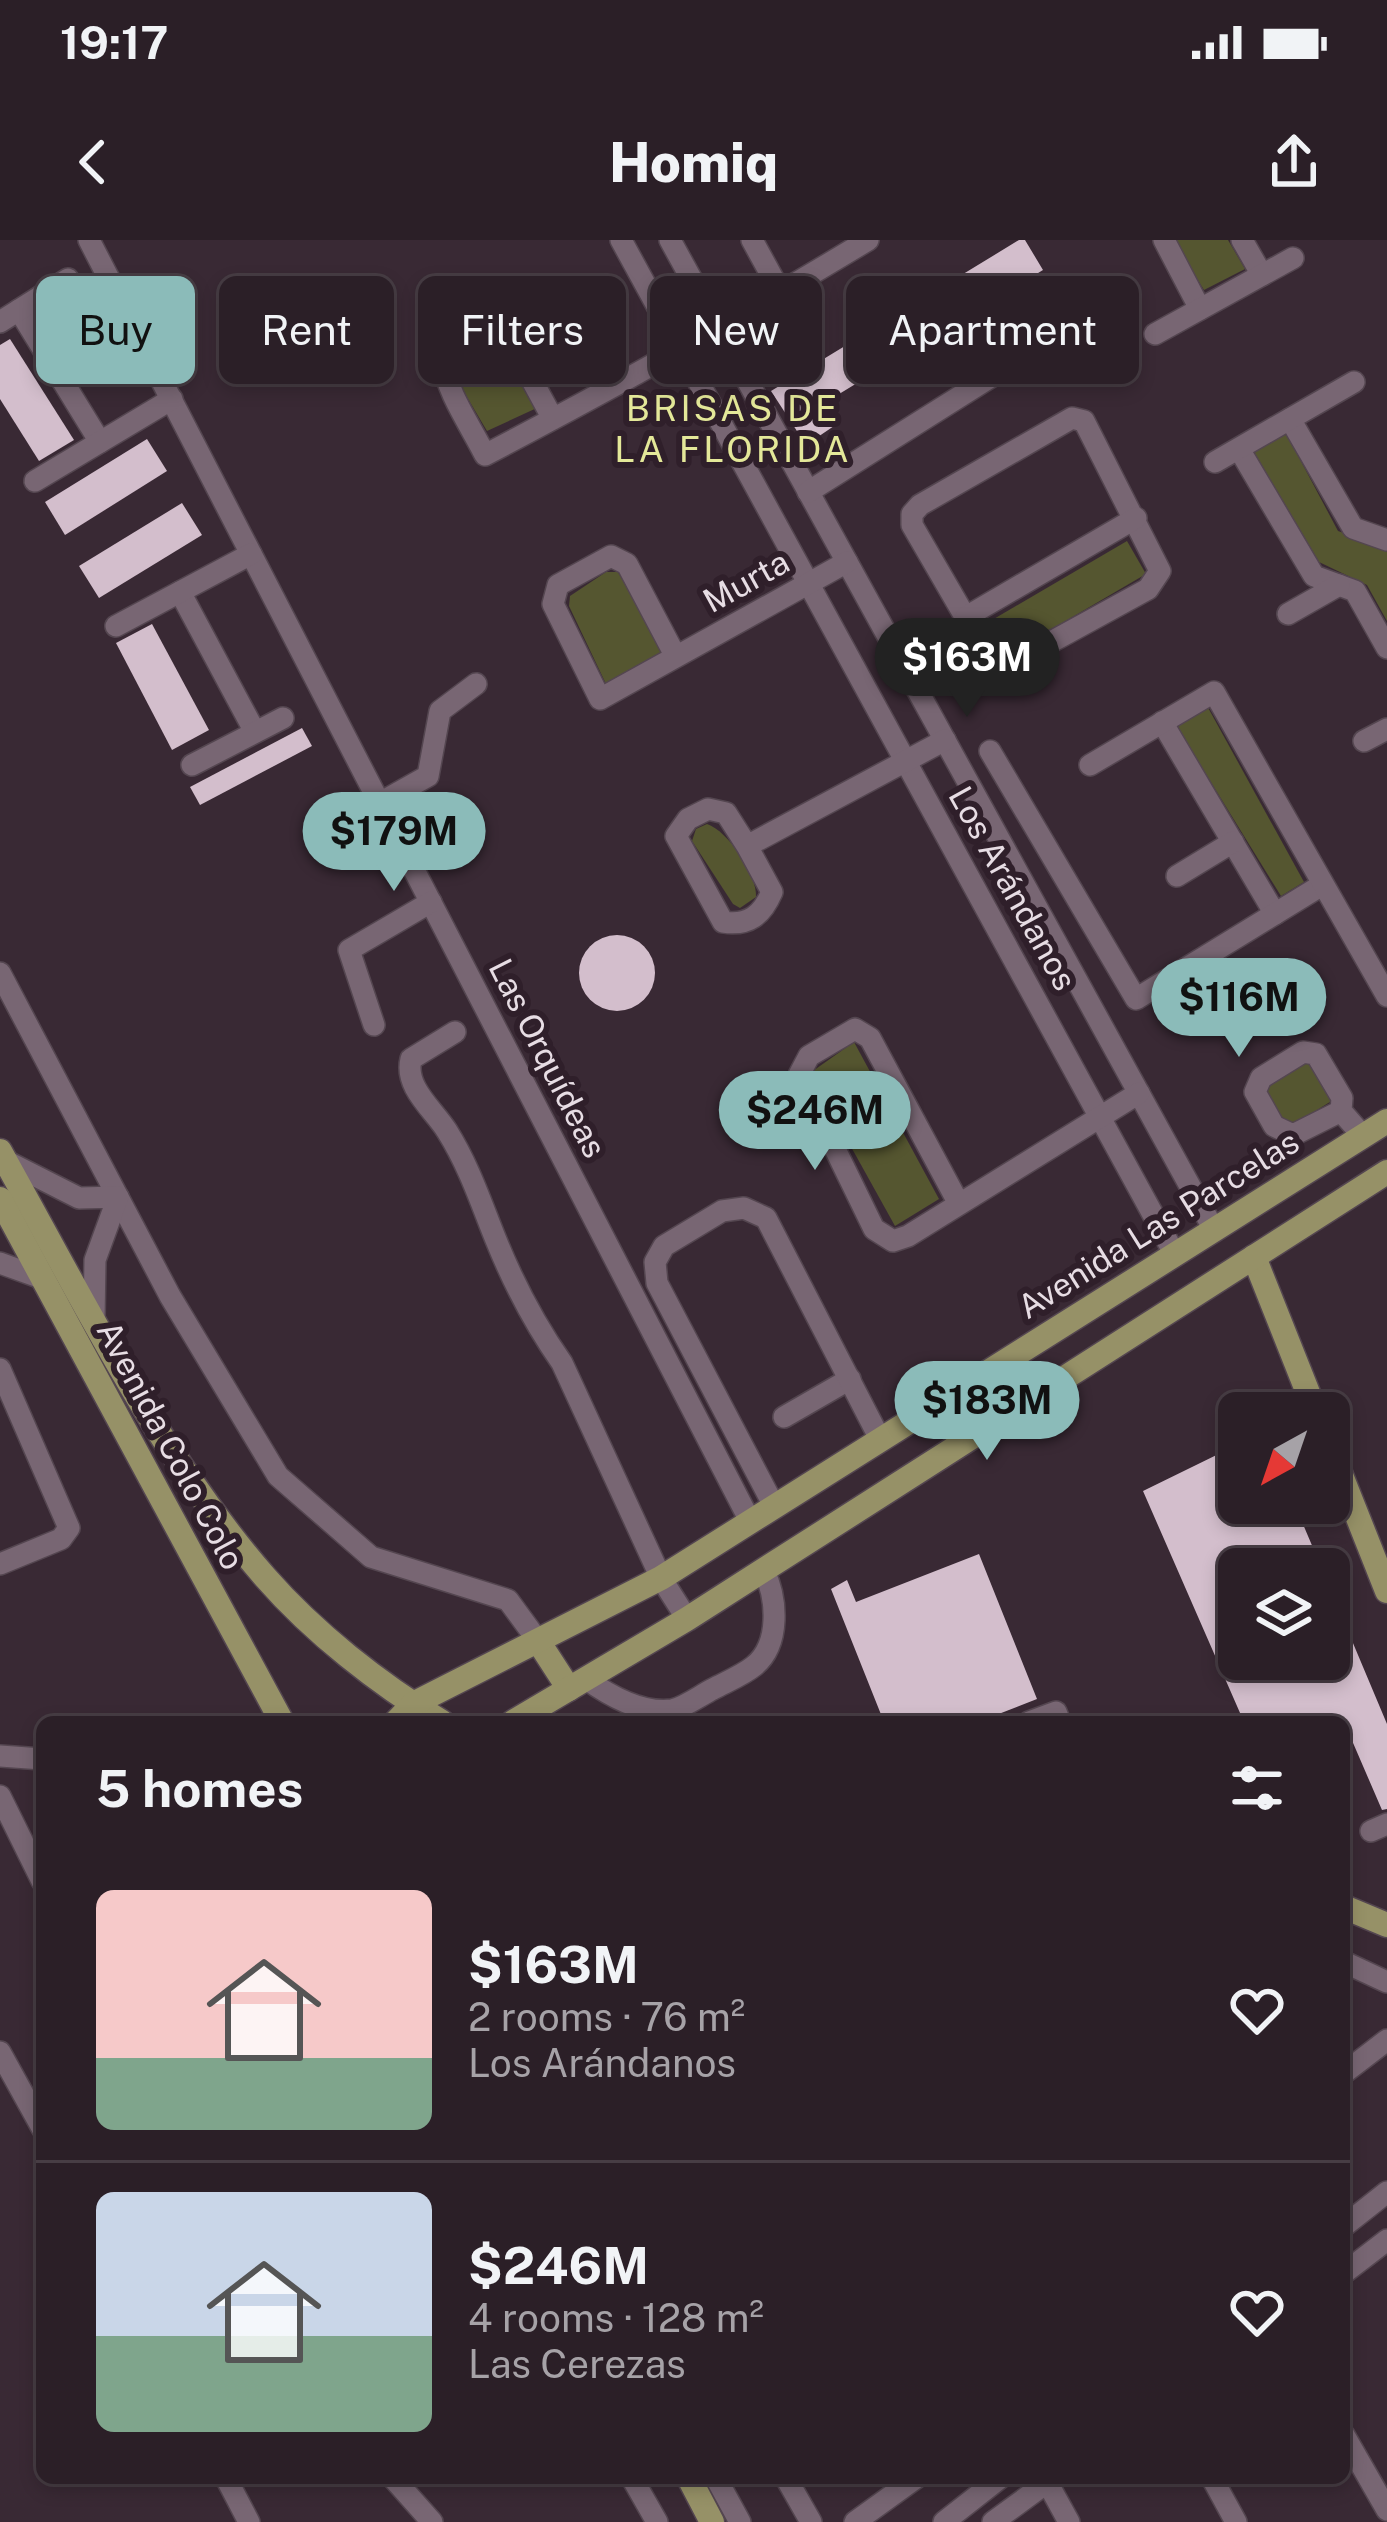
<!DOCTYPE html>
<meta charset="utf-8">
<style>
body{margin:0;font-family:"Public Sans",sans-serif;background:#372c33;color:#f1f3f6;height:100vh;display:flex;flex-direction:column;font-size:45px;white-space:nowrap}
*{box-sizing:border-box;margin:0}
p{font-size:39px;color:#a6a2a7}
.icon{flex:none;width:66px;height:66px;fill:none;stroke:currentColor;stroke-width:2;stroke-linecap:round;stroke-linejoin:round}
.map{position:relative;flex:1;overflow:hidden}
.side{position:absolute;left:36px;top:1476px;width:1314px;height:768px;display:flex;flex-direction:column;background:#2b1f27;border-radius:18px;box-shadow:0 6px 18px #0003,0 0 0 3px #473d44}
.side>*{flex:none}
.guide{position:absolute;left:36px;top:36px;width:1317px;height:108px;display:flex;gap:24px}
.needle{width:78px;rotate:220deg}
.fabs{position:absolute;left:1218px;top:1152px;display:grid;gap:24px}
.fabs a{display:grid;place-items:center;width:132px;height:132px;border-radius:18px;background:#2b1f27;box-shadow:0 6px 18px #0003,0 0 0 3px #473d44;font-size:60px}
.price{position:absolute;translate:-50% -102px;padding:0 27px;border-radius:42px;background:#8bbbb9;color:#111;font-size:39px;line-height:78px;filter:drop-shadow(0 3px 6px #0008)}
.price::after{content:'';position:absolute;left:50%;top:72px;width:36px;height:27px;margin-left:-18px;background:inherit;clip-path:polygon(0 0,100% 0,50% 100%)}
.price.active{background:#222;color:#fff}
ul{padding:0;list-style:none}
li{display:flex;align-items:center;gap:36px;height:300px;padding:0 60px}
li+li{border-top:3px solid #473d44}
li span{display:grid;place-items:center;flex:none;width:336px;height:240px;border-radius:18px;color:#555}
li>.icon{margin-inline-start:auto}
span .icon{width:144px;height:144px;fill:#fffc;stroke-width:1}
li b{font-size:51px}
h2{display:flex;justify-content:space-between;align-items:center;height:144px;padding:0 60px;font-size:51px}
.pill{padding:0 42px;border-radius:18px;background:#2b1f27;box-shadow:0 6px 18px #0003,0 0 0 3px #473d44;font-size:42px;line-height:108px}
.pill.active{background:#8bbbb9;color:#111}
.status{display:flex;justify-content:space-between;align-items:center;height:84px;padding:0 60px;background:#2b1f27;direction:ltr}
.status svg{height:33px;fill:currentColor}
header{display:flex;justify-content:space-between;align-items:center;height:156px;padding:0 60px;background:#2b1f27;font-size:54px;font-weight:800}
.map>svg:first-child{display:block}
.green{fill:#555630}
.building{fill:#d3becc}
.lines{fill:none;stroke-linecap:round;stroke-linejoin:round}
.minor-casing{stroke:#544650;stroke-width:24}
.major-casing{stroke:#544650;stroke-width:27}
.minor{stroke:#786673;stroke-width:21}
.major{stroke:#969167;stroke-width:24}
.labels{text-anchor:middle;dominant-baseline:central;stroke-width:12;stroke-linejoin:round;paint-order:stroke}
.street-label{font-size:33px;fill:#e7dde4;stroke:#2f1f2a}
.neighbourhood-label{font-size:36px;letter-spacing:3px;fill:#e4e899;stroke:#2f1f2a}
</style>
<div class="status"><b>19:17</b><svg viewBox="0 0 49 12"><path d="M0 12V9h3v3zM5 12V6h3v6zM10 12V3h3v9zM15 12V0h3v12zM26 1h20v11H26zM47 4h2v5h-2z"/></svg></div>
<header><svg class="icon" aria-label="back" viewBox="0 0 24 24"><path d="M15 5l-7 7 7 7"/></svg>Homiq<svg class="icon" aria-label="share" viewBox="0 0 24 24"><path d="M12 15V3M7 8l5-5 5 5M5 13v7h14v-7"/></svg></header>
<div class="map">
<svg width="1387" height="2282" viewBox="0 0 1387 2282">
<rect width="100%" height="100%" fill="#392934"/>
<g class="green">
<polygon points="1173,0 1228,0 1245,29 1204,50"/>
<polygon points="491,91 500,95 539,167 487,191 448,125 455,105"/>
<polygon points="1286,193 1338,291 1384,307 1387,312 1387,381 1367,345 1319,322 1254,212"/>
<polygon points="1127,301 1146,334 1011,413 992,380"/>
<polygon points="606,332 618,332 664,414 606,444 569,366 570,356"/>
<polygon points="1206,464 1304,642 1281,656 1175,484"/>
<path d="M707 584C728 591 757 634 756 657L740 668 733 664 692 601 696 589Z"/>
<polygon points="854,802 939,959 895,986 810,833"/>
<polygon points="1308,821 1333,860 1287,889 1262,850"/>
</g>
<g class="building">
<polygon points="1019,0 1025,0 1043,30 821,165 834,186 806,205 771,151"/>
<polygon points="10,99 74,200 39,221 0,159 0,105"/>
<polygon points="147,199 167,231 65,295 45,262"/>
<polygon points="182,263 202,295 99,358 79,326"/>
<polygon points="152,384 209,490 172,510 116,403"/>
<polygon points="302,488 312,506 200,565 190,547"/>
<circle cx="617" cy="733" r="38"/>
<polygon points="1239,1204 1239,1263 1294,1263 1322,1329 1239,1329 1239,1419 1329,1419 1329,1346 1387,1484 1387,1569 1382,1570 1344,1482 1244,1482 1143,1251"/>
<polygon points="979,1314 1037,1459 978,1482 884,1482 831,1349 847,1340 856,1362"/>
</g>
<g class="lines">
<g class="minor-casing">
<g id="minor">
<polyline points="89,0 750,1281"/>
<polyline points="621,0 1174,1013"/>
<polyline points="670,0 1213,988"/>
<polyline points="752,0 781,53"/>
<polyline points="1164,0 1200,69"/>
<polyline points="1242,0 1262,35"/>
<polyline points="19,70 100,202"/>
<polyline points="0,82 68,39"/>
<polyline points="1155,94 1293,18"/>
<polygon points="1072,178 1084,181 1160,331 1148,349 1009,425 989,418 912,285 912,274 920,265"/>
<path d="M553 179 504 89 493 80C401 92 461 166 485 215 615 147 743 76 868 0"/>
<polyline points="1290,179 1353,288 1387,300"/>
<polyline points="1239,209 1314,336 1355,351 1387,408"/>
<polyline points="1215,222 1354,142"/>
<polyline points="35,241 172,159"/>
<polyline points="808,252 1064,91 1041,52"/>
<polyline points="180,352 255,492"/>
<polyline points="1288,374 1339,345"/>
<polyline points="966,377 1136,278"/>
<polyline points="116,386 251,314"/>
<polyline points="676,417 627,324 611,316 558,345 553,364 600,459 847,322"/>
<polyline points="915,444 983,407"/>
<polyline points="1162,482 1275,674"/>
<polyline points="1364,501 1387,489"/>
<polyline points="990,511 1136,759 1322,645"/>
<polyline points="192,525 283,478"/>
<polyline points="1090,525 1214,452 1387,756"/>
<polyline points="380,563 428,536 440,471 476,444"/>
<path d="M747 606 726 573 708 569 688 579 676 596 723 682C749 686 762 675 772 652L747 606 945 500"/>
<polyline points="1177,636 1233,602"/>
<polyline points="0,733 170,1056 278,1236 371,1317 508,1360 538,1401"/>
<polyline points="374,785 349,710 431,662"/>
<path d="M455 792 411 819C404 847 433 869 447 891 469 926 481 963 496 1000 513 1042 536 1086 562 1123L661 1338 687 1379"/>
<polyline points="1341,871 1293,895 1274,886 1255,852 1261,838 1303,812 1316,814 1342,858 1341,871 1362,895"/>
<polyline points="6,921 79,958 118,957 95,1020 94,1079"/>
<polyline points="959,964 870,798 855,789 809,816 799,835 874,989 893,1001 908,996 1139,853"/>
<polyline points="0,1023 44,1039"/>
<polyline points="0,1129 69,1288 61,1299 0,1324"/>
<polyline points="784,1177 850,1139"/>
<polyline points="774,1266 657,1043 655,1022 664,1006 722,971 744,968 766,978 880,1199"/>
<path d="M586 1439C610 1456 641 1474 672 1470 685 1467 701 1455 713 1449 726 1442 743 1435 754 1426 781 1404 777 1358 764 1331"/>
<polyline points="1029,1482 1056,1472 1060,1482"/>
<polyline points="0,1516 42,1519"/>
<polyline points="0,1556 42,1641"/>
<polyline points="1371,1591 1387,1584"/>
<polyline points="1344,1722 1387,1742"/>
<polyline points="0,1812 42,1888"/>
<polyline points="1344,1833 1387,1800"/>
<polyline points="1344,1986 1387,1952"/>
<polyline points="1344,2033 1387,2000"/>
<polyline points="1344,2195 1387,2270"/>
<polyline points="226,2238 249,2282"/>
<polyline points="393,2238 432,2282"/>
<polyline points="632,2238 657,2282"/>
<polyline points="716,2238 740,2282"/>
<polyline points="786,2238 811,2282"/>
<polyline points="1212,2238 1236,2282"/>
<polyline points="1047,2242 1069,2282"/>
<polyline points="855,2282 916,2238"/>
<polyline points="944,2282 1000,2238"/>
<polyline points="993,2282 1053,2238"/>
</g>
</g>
<g class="major-casing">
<g id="major">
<path d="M0 911C80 1054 157 1213 265 1337 314 1393 379 1444 442 1482"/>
<polyline points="0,959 282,1482"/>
<polyline points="1254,1017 1316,1173"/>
<polyline points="1329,1205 1387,1351"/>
<polyline points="538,1401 569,1449"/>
<polyline points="396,1482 413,1464 661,1338 1387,881"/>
<polyline points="513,1482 687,1379 1387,932"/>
<polyline points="1344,1667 1387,1685"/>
<polyline points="689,2238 712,2282"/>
</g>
</g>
<use href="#minor" class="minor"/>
<use href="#major" class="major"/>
</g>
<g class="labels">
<g class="street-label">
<text transform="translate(746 341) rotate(-29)">Murta</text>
<text transform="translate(1013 648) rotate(61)">Los Arándanos</text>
<text transform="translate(548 818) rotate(63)">Las Orquídeas</text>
<text transform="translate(1158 984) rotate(-32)">Avenida Las Parcelas</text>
<text transform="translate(171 1205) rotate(62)">Avenida Colo Colo</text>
</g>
<g class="neighbourhood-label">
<text x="733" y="168">BRISAS DE<tspan x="733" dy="41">LA FLORIDA</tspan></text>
</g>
</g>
</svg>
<div class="fabs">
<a><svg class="needle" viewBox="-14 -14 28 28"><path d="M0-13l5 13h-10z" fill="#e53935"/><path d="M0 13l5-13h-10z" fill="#a6a2a7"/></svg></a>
<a><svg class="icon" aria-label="layers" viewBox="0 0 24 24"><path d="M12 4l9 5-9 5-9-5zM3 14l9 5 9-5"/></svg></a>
</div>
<b class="price active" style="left:967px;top:480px">$163M</b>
<b class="price" style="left:394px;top:654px">$179M</b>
<b class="price" style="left:1239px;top:820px">$116M</b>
<b class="price" style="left:815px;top:933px">$246M</b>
<b class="price" style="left:987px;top:1223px">$183M</b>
<div class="guide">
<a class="pill active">Buy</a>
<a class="pill">Rent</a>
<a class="pill">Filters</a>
<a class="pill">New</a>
<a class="pill">Apartment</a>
</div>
<section class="side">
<h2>5 homes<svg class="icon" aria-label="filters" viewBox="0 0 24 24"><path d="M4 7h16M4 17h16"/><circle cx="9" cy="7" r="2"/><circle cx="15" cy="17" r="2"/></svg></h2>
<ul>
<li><span style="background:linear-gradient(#f6c9c9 70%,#7fa58c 0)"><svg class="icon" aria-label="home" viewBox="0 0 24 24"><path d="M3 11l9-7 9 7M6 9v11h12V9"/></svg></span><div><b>$163M</b><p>2 rooms · 76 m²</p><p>Los Arándanos</p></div><svg class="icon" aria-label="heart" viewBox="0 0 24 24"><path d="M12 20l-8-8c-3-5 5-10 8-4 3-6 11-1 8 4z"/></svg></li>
<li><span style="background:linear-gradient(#c9d6e8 60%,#7fa58c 0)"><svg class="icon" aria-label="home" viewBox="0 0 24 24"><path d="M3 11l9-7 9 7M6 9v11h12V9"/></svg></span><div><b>$246M</b><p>4 rooms · 128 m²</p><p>Las Cerezas</p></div><svg class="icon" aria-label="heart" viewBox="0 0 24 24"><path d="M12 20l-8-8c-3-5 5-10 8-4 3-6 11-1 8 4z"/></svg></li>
</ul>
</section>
</div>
